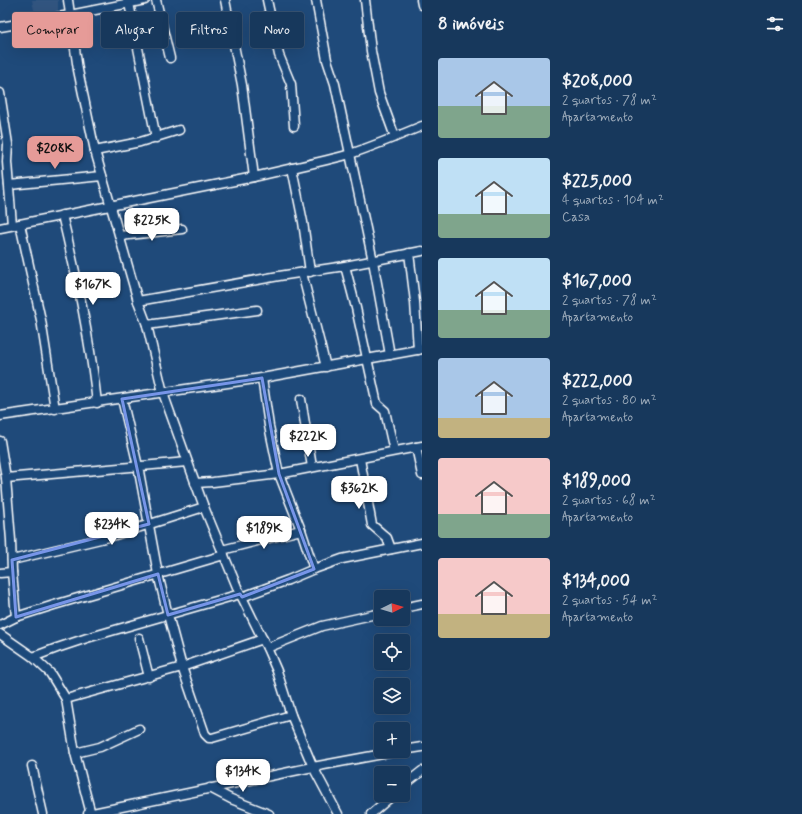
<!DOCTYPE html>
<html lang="pt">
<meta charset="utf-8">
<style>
body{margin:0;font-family:Mynerve,sans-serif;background:#244365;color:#f1f3f6;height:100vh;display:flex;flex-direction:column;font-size:15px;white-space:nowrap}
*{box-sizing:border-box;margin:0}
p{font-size:13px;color:#9eacbb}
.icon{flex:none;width:22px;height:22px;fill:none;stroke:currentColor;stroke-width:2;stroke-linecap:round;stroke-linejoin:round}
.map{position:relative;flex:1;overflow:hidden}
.details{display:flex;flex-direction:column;background:#17385c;width:380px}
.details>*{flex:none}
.hud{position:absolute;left:12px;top:12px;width:350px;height:36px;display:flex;gap:8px}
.needle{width:26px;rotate:85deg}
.buttons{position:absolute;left:374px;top:590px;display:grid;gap:8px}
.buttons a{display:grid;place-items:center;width:36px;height:36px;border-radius:4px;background:#17385c;box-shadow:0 4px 16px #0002,0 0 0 1px #365272;font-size:20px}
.price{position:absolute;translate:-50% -34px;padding:0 9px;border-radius:8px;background:#fff;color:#222;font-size:13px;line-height:26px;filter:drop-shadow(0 1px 2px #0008)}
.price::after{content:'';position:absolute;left:50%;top:24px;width:12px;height:9px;margin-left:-6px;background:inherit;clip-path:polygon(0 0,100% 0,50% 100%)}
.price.selected{background:#e69b98;color:#111}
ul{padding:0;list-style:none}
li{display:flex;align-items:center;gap:12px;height:100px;padding:0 16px}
li span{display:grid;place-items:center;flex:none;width:112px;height:80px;border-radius:4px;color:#555}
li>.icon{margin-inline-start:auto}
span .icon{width:48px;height:48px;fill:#fffc;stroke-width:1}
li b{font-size:17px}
h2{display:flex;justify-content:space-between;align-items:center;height:48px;padding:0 16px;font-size:17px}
.pill{padding:0 14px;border-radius:4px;background:#17385c;box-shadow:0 4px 16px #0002,0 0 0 1px #365272;font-size:14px;line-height:36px}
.pill.selected{background:#e69b98;color:#111}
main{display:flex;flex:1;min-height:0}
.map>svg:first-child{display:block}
.built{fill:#335480}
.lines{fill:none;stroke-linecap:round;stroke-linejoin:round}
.minor-casing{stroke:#fff;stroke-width:11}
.minor{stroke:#1f4a7a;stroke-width:8}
.marked{fill:none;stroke:#7795e8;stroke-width:3;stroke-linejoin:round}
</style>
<main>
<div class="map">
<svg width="422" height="814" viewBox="0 0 422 814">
<rect width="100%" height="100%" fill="#1f4a7a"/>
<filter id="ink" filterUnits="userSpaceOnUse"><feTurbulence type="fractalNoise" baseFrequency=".025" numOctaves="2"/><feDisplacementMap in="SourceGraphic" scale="8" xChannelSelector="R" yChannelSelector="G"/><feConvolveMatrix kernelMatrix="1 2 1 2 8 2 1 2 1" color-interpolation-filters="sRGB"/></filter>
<g filter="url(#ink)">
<polygon class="built" points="32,0 58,0 58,11 35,15"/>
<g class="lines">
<g class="minor-casing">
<g id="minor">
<polyline points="68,0 78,70 95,151 138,301 147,325 163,393 204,507 237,587 267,648 277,671 291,715 313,767 338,814"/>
<polyline points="156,0 170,58"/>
<polyline points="225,0 242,85 254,177"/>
<polyline points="267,0 279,55 291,84 294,126"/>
<polyline points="316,0 327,60 335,84 373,261 390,355"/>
<polyline points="365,0 371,51 379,93 395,137"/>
<polyline points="421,0 422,5"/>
<polyline points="129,3 156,138"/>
<polyline points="0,27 70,15 145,0"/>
<polyline points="0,93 8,144 7,162 12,225"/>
<polyline points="95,151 140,142 179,130"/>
<polyline points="292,168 303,222 310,272"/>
<polyline points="9,185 102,176"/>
<path d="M62 215C77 277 90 339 97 403"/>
<polyline points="20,224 41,320 55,409"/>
<path d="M0 228 254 177C286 169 318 163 350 154 374 146 398 136 422 126"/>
<polyline points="120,236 182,229"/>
<polyline points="409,253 415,302 418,350"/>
<polyline points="345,266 356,308 377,404 385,411 394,451"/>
<polyline points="302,273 326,367"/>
<polyline points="138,301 279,276 345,266 422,251"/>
<polyline points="147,325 257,310"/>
<polyline points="262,378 269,426 279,474 301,530 314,569"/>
<polyline points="122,399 138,466 158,574 168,615 182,667 205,734 209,738 212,738 291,715"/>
<polyline points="301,399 312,467"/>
<polyline points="0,416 262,378 422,349"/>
<polyline points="0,441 6,478 11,540 12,572 16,617 0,625"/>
<polyline points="416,447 422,475"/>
<polyline points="360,459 372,525 387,538 391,549"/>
<polyline points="6,478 187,462"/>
<polyline points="195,483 213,482 279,474 422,446"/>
<polyline points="222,550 301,530"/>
<polyline points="12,560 109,537 204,507"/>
<polyline points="0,573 12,572"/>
<polyline points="242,597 288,580 314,569 342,559 422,543"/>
<polyline points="403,608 422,604"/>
<polyline points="16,617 54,605 224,555"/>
<polyline points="0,634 33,657 50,673 66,699 75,753 91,814"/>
<polyline points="139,638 149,677"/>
<polyline points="267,648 322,626 381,613"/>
<polyline points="33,657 57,648 87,638 240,594"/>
<polyline points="66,699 182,667 263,639"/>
<polyline points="403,750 422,747"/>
<polyline points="75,753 100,747 139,729"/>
<polyline points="32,766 43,814"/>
<polyline points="403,786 422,771"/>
<polyline points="210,788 231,799 269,814"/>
<polyline points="88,814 313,767 399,751"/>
<polyline points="371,814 393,795"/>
</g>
</g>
<use href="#minor" class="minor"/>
</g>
</g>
<path class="marked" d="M262 378 279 474 314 569 242 597 240 594 168 615 158 574 16 617 12 560 149 524 122 399Z"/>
</svg>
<div class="buttons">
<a><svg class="needle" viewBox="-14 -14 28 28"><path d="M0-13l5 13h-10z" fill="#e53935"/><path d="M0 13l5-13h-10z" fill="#9eacbb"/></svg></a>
<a><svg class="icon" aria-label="locate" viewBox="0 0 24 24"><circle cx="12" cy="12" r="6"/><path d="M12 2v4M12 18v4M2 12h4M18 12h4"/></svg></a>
<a><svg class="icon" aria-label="layers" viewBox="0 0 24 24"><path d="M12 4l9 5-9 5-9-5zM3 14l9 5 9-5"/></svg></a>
<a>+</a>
<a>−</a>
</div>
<b class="price selected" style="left:55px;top:170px">$208K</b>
<b class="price" style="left:152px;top:242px">$225K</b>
<b class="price" style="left:93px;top:306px">$167K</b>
<b class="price" style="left:308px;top:458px">$222K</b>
<b class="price" style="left:359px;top:510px">$362K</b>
<b class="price" style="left:112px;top:546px">$234K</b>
<b class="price" style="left:264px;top:550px">$189K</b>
<b class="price" style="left:243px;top:793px">$134K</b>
<div class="hud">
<a class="pill selected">Comprar</a>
<a class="pill">Alugar</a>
<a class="pill">Filtros</a>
<a class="pill">Novo</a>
</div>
</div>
<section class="details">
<h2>8 imóveis<svg class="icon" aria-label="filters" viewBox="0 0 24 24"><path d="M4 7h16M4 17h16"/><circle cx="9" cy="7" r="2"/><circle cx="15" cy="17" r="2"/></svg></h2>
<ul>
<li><span style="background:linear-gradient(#a9c7e8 60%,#7fa58c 0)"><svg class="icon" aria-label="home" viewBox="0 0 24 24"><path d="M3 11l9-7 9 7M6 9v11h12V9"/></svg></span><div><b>$208,000</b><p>2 quartos · 78 m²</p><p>Apartamento</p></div></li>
<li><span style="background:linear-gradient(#bfe0f5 70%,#7fa58c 0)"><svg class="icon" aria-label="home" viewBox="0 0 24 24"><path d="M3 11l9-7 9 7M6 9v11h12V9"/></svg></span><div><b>$225,000</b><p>4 quartos · 104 m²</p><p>Casa</p></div></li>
<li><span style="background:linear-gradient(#bfe0f5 65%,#7fa58c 0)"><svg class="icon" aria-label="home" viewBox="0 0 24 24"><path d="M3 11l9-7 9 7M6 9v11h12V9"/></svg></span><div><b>$167,000</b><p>2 quartos · 78 m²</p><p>Apartamento</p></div></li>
<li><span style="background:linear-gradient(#a9c7e8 75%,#c2b280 0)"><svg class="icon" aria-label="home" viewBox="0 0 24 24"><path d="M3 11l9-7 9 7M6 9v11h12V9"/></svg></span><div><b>$222,000</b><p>2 quartos · 80 m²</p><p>Apartamento</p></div></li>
<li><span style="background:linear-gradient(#f6c9c9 70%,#7fa58c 0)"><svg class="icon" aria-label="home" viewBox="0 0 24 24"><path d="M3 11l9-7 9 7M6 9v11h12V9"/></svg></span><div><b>$189,000</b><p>2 quartos · 68 m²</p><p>Apartamento</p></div></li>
<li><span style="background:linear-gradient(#f6c9c9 70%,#c2b280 0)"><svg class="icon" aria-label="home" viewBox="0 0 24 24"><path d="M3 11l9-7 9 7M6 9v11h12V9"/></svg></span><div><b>$134,000</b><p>2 quartos · 54 m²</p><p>Apartamento</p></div></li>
</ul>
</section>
</main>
